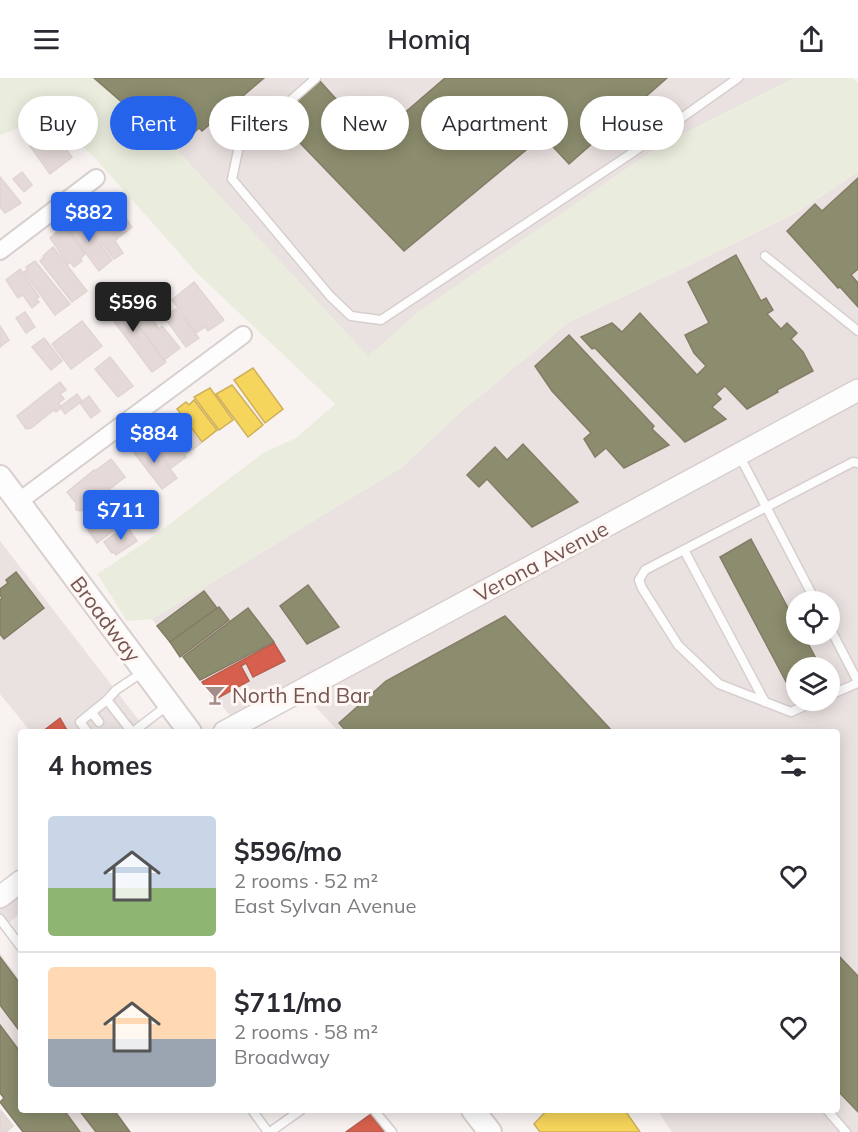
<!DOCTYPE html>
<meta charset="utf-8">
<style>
body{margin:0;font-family:Mulish,sans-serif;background:#f7f7f7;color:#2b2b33;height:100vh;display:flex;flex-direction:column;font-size:22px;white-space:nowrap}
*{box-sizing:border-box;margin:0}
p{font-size:20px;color:#7c7c81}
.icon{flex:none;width:33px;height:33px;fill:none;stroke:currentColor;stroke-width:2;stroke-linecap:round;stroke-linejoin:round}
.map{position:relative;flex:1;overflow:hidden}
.drawer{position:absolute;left:18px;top:651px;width:822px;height:384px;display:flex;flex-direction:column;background:#fff;border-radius:6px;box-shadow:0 3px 15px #0003}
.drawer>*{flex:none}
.banner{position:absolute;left:18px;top:18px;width:822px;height:54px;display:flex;gap:12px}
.fabs{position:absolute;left:786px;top:513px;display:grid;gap:12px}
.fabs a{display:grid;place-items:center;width:54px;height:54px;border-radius:50%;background:#fff;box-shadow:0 3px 15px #0003;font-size:30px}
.price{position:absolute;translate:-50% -51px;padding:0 14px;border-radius:6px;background:#2563eb;color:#fff;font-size:20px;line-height:39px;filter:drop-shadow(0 2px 3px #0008)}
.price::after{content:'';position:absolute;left:50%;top:36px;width:18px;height:14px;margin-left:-9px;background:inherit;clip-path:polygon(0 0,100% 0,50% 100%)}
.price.on{background:#222;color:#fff}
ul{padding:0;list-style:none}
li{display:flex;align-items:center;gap:18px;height:150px;padding:0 30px}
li+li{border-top:2px solid #e1e1e2}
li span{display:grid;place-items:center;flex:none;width:168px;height:120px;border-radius:6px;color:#555}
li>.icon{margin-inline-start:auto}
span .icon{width:72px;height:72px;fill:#fffc;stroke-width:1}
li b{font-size:26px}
h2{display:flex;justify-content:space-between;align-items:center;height:72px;padding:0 30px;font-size:26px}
.chip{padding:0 21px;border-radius:27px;background:#fff;box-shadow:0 3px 15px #0003;font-size:21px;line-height:54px}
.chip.on{background:#2563eb;color:#fff}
header{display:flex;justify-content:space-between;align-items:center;height:78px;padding:0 30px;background:#fff;font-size:27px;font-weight:600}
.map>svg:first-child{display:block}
.industrial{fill:#eae2e0;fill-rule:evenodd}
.green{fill:#eaeddd}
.homes{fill:#f6d55c;stroke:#cfaf59;stroke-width:1.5}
.shops{fill:#d6604d;stroke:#b95d4e;stroke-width:1.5}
.industry{fill:#8c8c6e;stroke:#857c66;stroke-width:1.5}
.building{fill:#e5dad8;stroke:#e0d5d3;stroke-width:1.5}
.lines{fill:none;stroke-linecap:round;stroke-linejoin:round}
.service-casing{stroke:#d7cfcd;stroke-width:11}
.minor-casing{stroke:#d7cfcd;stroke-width:20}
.tertiary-casing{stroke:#d7cfcd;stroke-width:24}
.secondary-casing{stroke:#d9d0ce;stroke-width:26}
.service{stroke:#fefdfd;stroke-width:8}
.minor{stroke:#fefdfd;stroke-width:16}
.tertiary{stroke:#fefdfd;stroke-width:21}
.secondary{stroke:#fefdfd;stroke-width:22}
.labels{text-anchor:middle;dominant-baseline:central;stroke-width:6;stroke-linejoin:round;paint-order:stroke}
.street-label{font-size:21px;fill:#755552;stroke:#fef7f4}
.poi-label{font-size:21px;fill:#755552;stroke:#fef7f4;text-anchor:start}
</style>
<header><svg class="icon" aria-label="menu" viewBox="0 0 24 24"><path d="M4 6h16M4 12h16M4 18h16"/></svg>Homiq<svg class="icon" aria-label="share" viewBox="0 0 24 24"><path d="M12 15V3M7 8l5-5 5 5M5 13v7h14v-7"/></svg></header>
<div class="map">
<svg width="858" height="1054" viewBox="0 0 858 1054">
<rect width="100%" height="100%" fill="#f8f3f1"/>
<g class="industrial">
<polygon points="94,0 795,0 661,67 420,233 368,279 176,71"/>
<path d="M858 94V1054H672L657 1032H837V654H339L299 611 236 645 152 541 402 389 456 338 569 244 667 198 794 136ZM796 524H830V556H796ZM796 590H830V622H796Z"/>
<polygon points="0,463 148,654 31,654 0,616"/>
<polygon points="21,799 21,835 0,852 0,815"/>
<polygon points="0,875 21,904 21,1032 114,1032 130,1054 36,1054 0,1007"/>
</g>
<polygon class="green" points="0,0 94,0 176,71 368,278 420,233 661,67 795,0 852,0 858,5 858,94 794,136 667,198 569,244 456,338 402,389 152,541 127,543 97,496 150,461 263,375 296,360 335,326 196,194 95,80 50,38 0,57"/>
<g class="homes">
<polygon points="253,290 283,331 265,345 234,302"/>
<polygon points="232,307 263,347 248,359 216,316"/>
<polygon points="210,310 233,342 219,352 194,319"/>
<polygon points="194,322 217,352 202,364 177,331 186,324 189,327"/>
<polygon points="547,1032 629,1032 626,1034 640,1054 540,1054 534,1046"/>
</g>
<g class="shops">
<polygon points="274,565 285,583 253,599 246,585 241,588 249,603 216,621 213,620 202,604"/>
<polygon points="60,640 68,654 42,654"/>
<polygon points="371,1036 384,1054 346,1054"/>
</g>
<g class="industry">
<polygon points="94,0 264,0 202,53 199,50 176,71"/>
<polygon points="445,0 667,0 569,86 543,58 404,173 277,41 319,2 373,62"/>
<polygon points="858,100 858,191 851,197 858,205 858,229 840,209 838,210 787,153 815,126 822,133"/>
<polygon points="736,177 761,223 766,220 773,232 767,236 781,251 787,245 797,255 791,261 803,274 813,293 777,312 778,314 747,331 725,308 716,316 721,321 712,329 726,341 685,364 595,270 592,271 581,259 612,245 622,254 640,235 697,297 706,288 694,275 685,257 709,245 688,204"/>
<polygon points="569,257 654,348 652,351 669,367 624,390 606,370 595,379 584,361 591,355 552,313 535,288"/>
<polygon points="523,366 578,424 532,449 487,401 479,409 467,397 495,369 507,382"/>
<polygon points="751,461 796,545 796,556 803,556 821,590 796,590 796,613 792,615 720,479"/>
<polygon points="16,494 44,530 4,561 0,556 0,522 2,520 0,517 0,511 8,505 6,502"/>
<polygon points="308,507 339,549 307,566 280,528"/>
<polygon points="204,513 217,530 170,564 157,548"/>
<polygon points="219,529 229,542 180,579 170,564"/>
<polygon points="248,530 274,564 200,602 183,579"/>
<polygon points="505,538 613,654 347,654 339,645 386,603"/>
<polygon points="837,876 858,898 858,1034 837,1012"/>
<polygon points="0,879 21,907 21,955 0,927"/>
<polygon points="0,947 21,975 21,1032 64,1032 80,1054 23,1054 0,1024 4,1020 0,1015"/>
<polygon points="79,1032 114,1032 130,1054 96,1054"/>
</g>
<g class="building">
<polygon points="51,51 72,79 50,96 30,68"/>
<polygon points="22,94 32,107 24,114 13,101"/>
<polygon points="0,99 21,125 5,135 0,129"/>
<polygon points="111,119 132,149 119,159 97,130"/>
<polygon points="92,127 118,160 115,163 123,175 114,181 80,136"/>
<polygon points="79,137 112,182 99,193 68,151 74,147 71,143"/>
<polygon points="64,148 85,176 81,180 82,183 74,189 70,184 68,186 50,160"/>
<polygon points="53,169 87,213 72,224 40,183 44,179 43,178"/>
<polygon points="35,183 70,226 55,237 24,194 28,191 26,189"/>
<polygon points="20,191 39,219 36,221 39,224 32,230 23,217 18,220 6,202"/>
<polygon points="194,204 224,242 208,253 205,249 196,255 172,222"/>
<polygon points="114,216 166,284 152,294 101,226"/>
<polygon points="142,219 155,236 151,239 159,251 162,248 180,270 164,282 126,231"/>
<polygon points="169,231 171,234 176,231 199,260 186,269 162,236"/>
<polygon points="25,234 35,249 26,255 16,240"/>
<polygon points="82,243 102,268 71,291 52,266"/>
<polygon points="0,248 9,262 0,269"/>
<polygon points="44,260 62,283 51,292 32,269"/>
<polygon points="110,279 133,308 118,319 95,291"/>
<polygon points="60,304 66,312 60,316 64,321 59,325 61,330 56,334 54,332 31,350 26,351 17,338"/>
<polygon points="77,316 82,323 65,336 60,329"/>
<polygon points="89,318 100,333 91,340 80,325"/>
<polygon points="178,336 201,365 186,376 164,346"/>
<polygon points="162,346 186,379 171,390 149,359"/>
<polygon points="148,361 177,400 162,411 132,372 139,365 141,366"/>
<polygon points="111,381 125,399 81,433 76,432 76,425 67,414 94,392 95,393"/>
<polygon points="107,415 117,430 94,446 84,432"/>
<polygon points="127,424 136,436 97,465 88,452"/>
<polygon points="126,447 137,463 116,477 114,474 112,475 104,464"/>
<polygon points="1,1033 13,1048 6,1054 0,1054"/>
</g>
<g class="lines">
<g class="service-casing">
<g id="service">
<polyline points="316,0 239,68 232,101 330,218 351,238 381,242 629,77 738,0"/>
<polyline points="765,178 858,253"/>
<polyline points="739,377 816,524"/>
<polyline points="684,472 765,624"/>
<polyline points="830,550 858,604"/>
<polyline points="830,617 858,605"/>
<polyline points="107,622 132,654"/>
<polyline points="817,622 791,634 719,606 678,567 642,510 639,502 645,492 853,384 858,385"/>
<polyline points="92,635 99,644"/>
<polyline points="87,653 80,644 107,622 116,612 143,594"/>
<polyline points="133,654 168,627"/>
<polyline points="0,841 21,869"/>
<polyline points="252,1032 268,1054"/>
<polyline points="374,1032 392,1054"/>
<polyline points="827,1032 846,1054"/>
<polyline points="270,1054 301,1032"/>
</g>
</g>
<g class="minor-casing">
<g id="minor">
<polyline points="0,173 96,100"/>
<polyline points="18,424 243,257"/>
</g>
</g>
<g class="tertiary-casing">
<g id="tertiary">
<polyline points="224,654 858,312"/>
<polyline points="0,819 21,803"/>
</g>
</g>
<g class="secondary-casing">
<g id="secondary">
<polyline points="0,399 190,654"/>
<polyline points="473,1032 490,1054"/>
</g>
</g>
<use href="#service" class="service"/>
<use href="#minor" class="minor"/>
<use href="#tertiary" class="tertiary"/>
<use href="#secondary" class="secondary"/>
</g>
<defs>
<g id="bar-bare" transform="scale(1.62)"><path d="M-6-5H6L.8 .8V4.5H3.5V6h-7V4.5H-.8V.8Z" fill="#a38c8a" stroke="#fef7f4" stroke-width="2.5" paint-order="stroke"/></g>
</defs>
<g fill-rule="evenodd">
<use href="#bar-bare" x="215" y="617"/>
</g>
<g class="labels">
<g class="street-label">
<text transform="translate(541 483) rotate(-28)">Verona Avenue</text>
<text transform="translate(106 541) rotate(53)">Broadway</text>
</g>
<g class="poi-label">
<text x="232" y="617">North End Bar</text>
</g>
</g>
</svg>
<div class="fabs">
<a><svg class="icon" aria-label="locate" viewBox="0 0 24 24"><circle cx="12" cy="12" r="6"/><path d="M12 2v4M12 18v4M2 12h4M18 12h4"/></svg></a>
<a><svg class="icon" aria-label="layers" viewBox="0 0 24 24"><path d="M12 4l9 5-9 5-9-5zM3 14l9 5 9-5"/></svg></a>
</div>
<b class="price" style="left:89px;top:165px">$882</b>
<b class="price on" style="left:133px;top:255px">$596</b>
<b class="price" style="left:154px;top:386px">$884</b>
<b class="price" style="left:121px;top:463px">$711</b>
<div class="banner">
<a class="chip">Buy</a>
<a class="chip on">Rent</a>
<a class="chip">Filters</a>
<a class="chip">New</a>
<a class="chip">Apartment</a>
<a class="chip">House</a>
</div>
<section class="drawer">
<h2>4 homes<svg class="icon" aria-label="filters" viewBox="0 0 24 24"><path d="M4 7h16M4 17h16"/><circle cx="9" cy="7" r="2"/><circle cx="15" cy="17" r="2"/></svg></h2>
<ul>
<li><span style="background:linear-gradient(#c9d6e8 60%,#8fb573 0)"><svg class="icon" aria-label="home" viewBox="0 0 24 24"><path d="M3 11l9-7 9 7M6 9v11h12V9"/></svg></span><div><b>$596/mo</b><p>2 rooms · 52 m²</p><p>East Sylvan Avenue</p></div><svg class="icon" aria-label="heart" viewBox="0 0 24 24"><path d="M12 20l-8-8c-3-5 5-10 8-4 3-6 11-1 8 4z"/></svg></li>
<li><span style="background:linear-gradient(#ffd9b3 60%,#9aa5b1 0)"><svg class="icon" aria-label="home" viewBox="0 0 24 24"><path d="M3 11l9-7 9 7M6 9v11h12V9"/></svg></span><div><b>$711/mo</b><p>2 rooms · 58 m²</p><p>Broadway</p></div><svg class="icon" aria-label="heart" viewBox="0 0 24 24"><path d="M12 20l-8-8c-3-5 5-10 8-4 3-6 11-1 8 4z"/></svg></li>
</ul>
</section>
</div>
